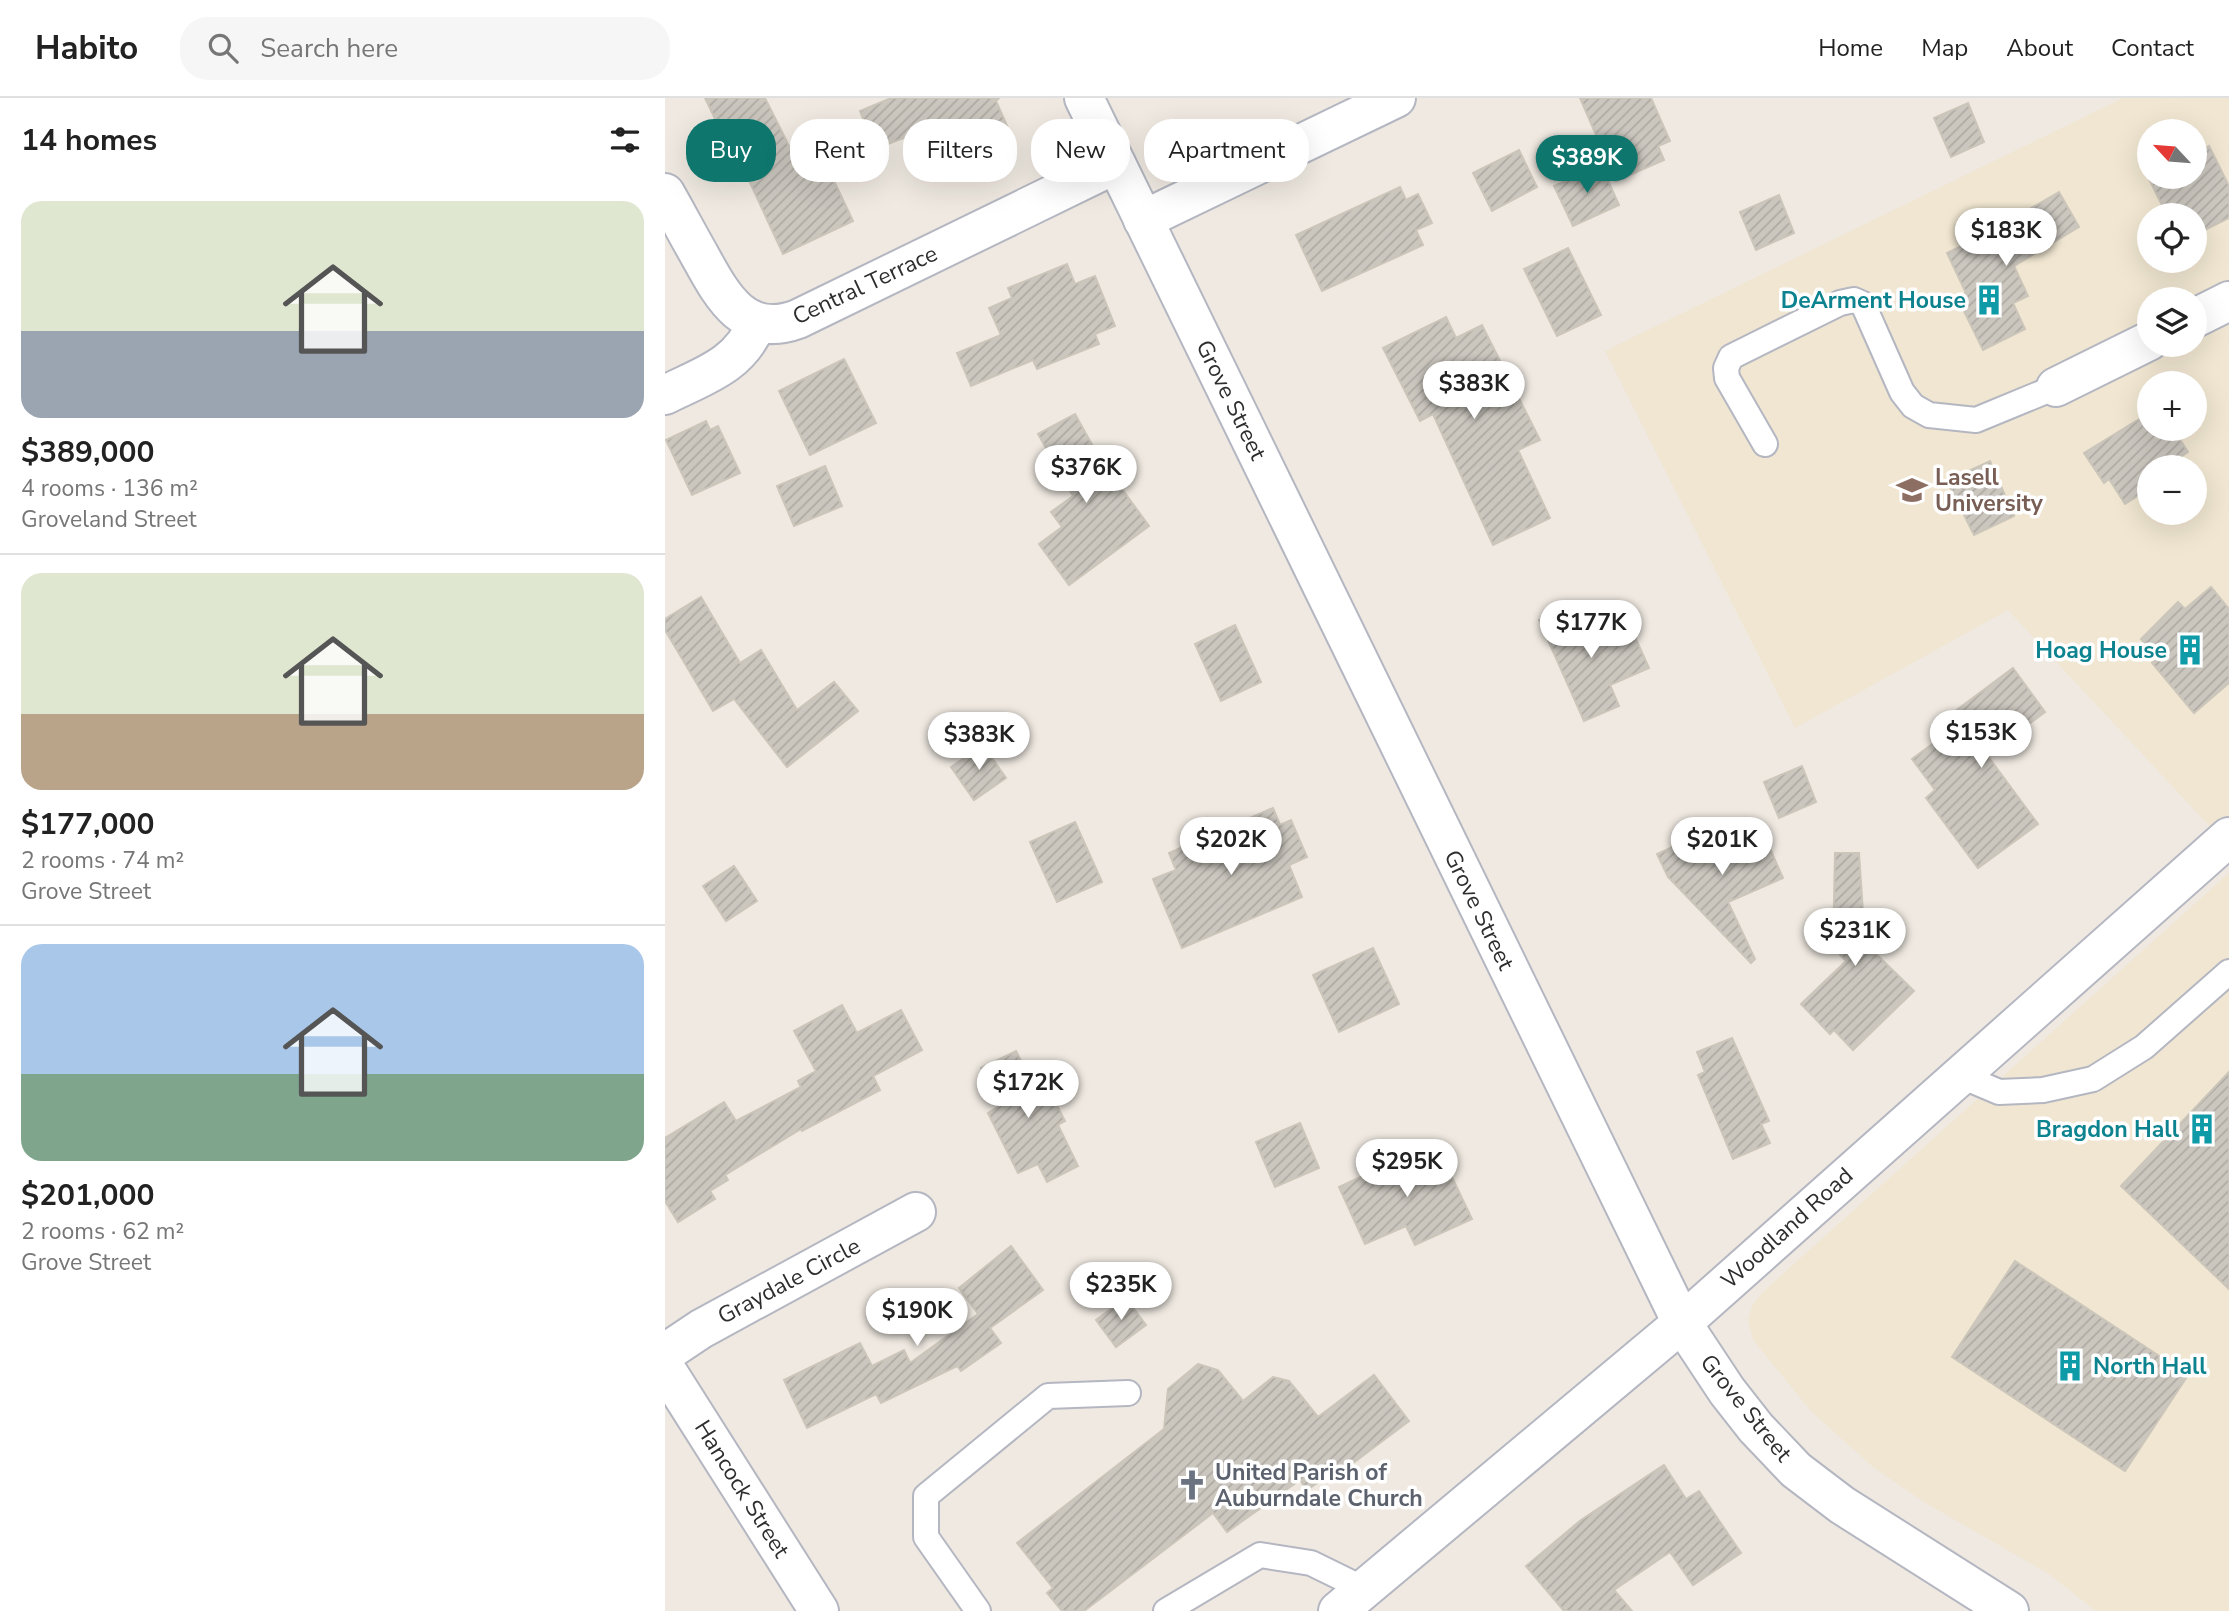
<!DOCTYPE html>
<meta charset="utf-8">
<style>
body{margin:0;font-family:"Nunito Sans",sans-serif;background:#f6f6f6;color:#222;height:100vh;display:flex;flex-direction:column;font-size:26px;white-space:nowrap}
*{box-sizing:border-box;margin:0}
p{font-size:23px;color:#767676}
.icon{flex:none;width:38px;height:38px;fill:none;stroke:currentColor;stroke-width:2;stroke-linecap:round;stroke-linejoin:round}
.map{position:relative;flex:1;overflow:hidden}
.sheet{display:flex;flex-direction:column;background:#fff;width:665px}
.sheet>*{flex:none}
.hud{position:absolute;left:21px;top:21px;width:665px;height:63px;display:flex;gap:14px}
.needle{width:46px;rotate:296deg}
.buttons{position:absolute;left:1472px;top:21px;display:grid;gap:14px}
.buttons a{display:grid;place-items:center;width:70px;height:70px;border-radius:50%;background:#fff;box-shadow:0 7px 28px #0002;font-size:35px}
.price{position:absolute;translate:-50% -60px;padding:0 16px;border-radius:24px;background:#fff;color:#222;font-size:23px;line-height:46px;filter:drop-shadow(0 2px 4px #0008)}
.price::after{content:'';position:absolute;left:50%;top:42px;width:21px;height:16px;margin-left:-10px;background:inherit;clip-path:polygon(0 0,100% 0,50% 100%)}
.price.on{background:#0f766e;color:#fff}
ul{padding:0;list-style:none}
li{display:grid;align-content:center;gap:14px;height:371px;padding:0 21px}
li+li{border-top:2px solid #e0e0e0}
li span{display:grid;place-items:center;height:217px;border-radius:21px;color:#555}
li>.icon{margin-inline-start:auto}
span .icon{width:126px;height:126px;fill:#fffc;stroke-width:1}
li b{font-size:30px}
h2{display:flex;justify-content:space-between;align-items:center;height:84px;padding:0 21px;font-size:30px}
.pill{padding:0 24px;border-radius:28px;background:#fff;box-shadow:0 7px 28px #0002;font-size:24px;line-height:63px}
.pill.on{background:#0f766e;color:#fff}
header{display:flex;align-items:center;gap:42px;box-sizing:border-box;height:98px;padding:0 35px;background:#fff;border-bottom:2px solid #e0e0e0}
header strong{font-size:33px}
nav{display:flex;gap:38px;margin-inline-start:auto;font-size:24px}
.search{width:490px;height:63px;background:#f6f6f6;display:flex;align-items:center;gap:18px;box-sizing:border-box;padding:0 24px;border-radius:28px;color:#767676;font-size:26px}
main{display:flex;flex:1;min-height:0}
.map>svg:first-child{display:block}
.education{fill:#f0e6d1;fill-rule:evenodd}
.building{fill:url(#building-hatch);stroke:#cbc5ba;stroke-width:2}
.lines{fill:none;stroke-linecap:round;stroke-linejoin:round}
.lane-casing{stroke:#b4b7c1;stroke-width:28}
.street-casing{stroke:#b4b7c1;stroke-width:42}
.secondary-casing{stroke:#b4b7c1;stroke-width:42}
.lane{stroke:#fff;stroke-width:24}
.street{stroke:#fff;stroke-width:38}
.secondary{stroke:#fff;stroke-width:38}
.labels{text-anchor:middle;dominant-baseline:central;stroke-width:7;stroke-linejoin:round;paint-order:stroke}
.street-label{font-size:23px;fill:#2e2e2e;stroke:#fff}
.culture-label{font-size:23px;font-weight:bold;fill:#0d838f;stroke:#fff;text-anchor:end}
.education-label{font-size:23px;font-weight:bold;fill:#785e54;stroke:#fff;text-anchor:start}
.worship-label{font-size:23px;font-weight:bold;fill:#5b616d;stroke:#fff;text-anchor:start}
</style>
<header>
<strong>Habito</strong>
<div class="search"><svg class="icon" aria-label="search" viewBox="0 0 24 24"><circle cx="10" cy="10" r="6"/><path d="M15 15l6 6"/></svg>Search here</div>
<nav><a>Home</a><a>Map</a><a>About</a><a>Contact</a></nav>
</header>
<main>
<section class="sheet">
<h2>14 homes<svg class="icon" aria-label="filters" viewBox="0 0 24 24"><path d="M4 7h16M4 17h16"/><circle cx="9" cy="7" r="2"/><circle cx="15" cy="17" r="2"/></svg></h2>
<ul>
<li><span style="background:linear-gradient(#dfe7d0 60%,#9aa5b1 0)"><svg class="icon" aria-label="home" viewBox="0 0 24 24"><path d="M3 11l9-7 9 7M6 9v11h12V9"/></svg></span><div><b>$389,000</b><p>4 rooms · 136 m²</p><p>Groveland Street</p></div></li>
<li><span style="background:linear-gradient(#dfe7d0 65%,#b9a48a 0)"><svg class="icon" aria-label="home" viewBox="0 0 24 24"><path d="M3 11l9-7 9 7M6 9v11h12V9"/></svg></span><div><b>$177,000</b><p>2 rooms · 74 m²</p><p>Grove Street</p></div></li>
<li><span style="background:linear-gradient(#a9c7e8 60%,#7fa58c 0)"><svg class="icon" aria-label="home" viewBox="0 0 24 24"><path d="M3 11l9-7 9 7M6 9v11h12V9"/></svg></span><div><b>$201,000</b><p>2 rooms · 62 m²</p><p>Grove Street</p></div></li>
</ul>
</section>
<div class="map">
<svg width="1564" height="1513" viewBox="0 0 1564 1513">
<defs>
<pattern id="building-hatch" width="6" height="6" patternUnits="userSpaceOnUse" patternTransform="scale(1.75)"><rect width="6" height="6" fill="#cbc7bf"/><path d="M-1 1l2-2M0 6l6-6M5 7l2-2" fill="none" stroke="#afaba4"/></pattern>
</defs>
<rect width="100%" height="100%" fill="#efe9e1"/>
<g class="education">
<path d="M1458 0H1564V749L1343 512 1130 630 940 253ZM1484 33H1530V79H1484ZM1484 117H1530V163H1484ZM1484 201H1530V247H1484ZM1484 285H1530V331H1484ZM1484 369H1530V415H1484Z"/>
<polygon points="1564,775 1564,1513 1431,1513 1384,1476 1259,1404 1208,1369 1146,1313 1088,1242 1083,1222 1087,1208 1099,1193"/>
</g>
<g class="building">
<polygon points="40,0 100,0 131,62 154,51 188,123 118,156 70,52 66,54"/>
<polygon points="226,0 334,0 331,3 343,30 314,44 316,48 274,67 259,32 210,51 195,13"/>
<polygon points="915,0 986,0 1005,43 993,48 999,62 951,83"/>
<polygon points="1303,5 1319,44 1286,59 1269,20"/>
<polygon points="1544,48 1564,88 1564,120 1530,137 1530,117 1502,117 1483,79 1530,79 1530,56"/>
<polygon points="854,52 872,89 827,113 808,75"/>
<polygon points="936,67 954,107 908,128 889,88"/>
<polygon points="735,89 741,102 753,96 767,125 751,132 758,147 657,193 631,137"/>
<polygon points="1394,94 1414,129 1349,168 1363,198 1348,205 1360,231 1318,252 1292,199 1301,195 1282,155 1357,119 1356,116"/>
<polygon points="1114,97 1129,135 1091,152 1075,114"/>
<polygon points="903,150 936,217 892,238 859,171"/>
<polygon points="402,166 410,186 430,178 450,228 430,236 434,246 372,271 368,262 306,288 292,255 336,237 324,210 347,200 343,190"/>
<polygon points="781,219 791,240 817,227 875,342 853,352 885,420 828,447 768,316 755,323 718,250"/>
<polygon points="179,261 211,325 145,357 114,293"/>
<polygon points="1484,315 1484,331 1508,331 1523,354 1500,369 1484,369 1484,391 1460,406 1444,381 1439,385 1419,355"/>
<polygon points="410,316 435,361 484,428 404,487 374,446 397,429 386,414 408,398 373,336"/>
<polygon points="41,323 45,332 53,328 75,375 27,397 1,342"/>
<polygon points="1325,363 1349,418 1309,437 1282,383"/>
<polygon points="160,368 177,408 129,428 112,388"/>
<polygon points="1546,489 1564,511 1564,585 1529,615 1487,565 1493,560 1476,541 1513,504 1520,511"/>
<polygon points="36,499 75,565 96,552 132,612 169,584 193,613 122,669 69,601 48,613 0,532 0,521"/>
<polygon points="912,504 931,548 967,532 984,570 945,587 954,608 919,623 874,522"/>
<polygon points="570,527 596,584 556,603 530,546"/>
<polygon points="1348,570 1380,614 1322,657 1373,726 1313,770 1261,700 1270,692 1247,661 1296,625 1289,614"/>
<polygon points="318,647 341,680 309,702 286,669"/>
<polygon points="1137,668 1151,704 1114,720 1099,684"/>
<polygon points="608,710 615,727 626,722 642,759 624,767 637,799 517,850 488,781 511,772 504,755"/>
<polygon points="410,724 437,784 392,804 365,744"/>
<polygon points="1095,728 1118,780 1063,804 1090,861 1086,865 1003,779 992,756 1034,737 1041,752"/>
<polygon points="1170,755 1194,755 1200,845 1249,893 1188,952 1169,932 1165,936 1136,906 1181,863 1168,849"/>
<polygon points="69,768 92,803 61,823 38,788"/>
<polygon points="708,850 734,906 674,934 648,877"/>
<polygon points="177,907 192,935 236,912 257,952 208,978 215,992 137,1033 136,1031 60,1077 63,1082 45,1093 50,1101 13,1124 0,1103 0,1040 59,1004 71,1023 136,989 133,983 151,973 129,933"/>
<polygon points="1067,940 1104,1023 1096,1026 1105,1045 1068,1061 1033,977 1040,974 1032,954"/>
<polygon points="351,953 370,991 381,985 400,1023 393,1027 413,1068 382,1084 373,1066 353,1075 323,1015 334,1008 316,970"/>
<polygon points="1564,974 1564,1191 1456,1088"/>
<polygon points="635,1025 654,1070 610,1089 591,1044"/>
<polygon points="758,1050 760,1056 773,1050 807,1121 750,1147 741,1128 700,1146 674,1089"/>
<polygon points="346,1148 378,1192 325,1230 336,1245 296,1273 292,1268 216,1305 211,1296 142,1330 119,1282 195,1245 207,1268 239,1252 245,1265 313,1216 294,1190"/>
<polygon points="1350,1163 1523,1277 1460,1373 1287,1259"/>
<polygon points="461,1200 481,1227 451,1249 431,1222"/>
<polygon points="533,1266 553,1272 578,1303 608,1279 624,1283 653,1319 709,1277 744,1323 668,1380 665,1376 642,1392 635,1382 562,1434 548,1415 419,1513 397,1513 382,1495 388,1490 352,1445 499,1331 503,1291"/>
<polygon points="999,1367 1021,1401 1034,1393 1076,1455 1028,1487 1005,1454 949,1492 967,1513 899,1513 861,1468 916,1422"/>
</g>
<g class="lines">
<g class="lane-casing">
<g id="lane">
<polyline points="1100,346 1062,280 1061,270 1066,259 1175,205 1189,202 1198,206 1237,294 1248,308 1264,317 1311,322 1391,289"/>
<polyline points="1294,977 1334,994 1378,992 1428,981 1479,949 1564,874"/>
<polyline points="313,1513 261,1439 261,1398 383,1298 463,1295"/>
<polyline points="501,1513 595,1457 646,1465 699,1491"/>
</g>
</g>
<g class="street-casing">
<g id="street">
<path d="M0 95C12 116 23 137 35 158 57 198 79 241 133 221L451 66"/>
<polyline points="478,122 731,0"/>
<polyline points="1530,220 1564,203"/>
<polyline points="1391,289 1484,243"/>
<path d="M0 297C40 277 74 268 92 225"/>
<polyline points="0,1255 36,1231 251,1114"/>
<polyline points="0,1270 154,1513"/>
<polyline points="673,1513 1017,1225 1564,739"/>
</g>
</g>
<g class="secondary-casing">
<polyline id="secondary" points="419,0 1017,1225 1062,1293 1091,1330 1131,1372 1177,1407 1344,1513"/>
</g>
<use href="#lane" class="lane"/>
<use href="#street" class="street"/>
<use href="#secondary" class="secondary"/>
</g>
<defs>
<g id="building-bare" transform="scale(2.415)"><path d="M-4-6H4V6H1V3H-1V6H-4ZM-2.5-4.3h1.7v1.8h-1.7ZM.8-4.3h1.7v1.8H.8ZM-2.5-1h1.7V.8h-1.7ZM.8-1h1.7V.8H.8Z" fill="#0f9aa8" stroke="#fff" stroke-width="2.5" paint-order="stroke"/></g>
<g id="university-bare" transform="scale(2.415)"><path d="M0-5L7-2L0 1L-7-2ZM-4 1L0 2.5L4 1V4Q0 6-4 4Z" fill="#8d6e63" stroke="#fff" stroke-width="2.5" paint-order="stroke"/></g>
<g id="church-bare" transform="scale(2.415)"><path d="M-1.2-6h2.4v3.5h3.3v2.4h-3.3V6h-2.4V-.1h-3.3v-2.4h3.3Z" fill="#6b7280" stroke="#fff" stroke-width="2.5" paint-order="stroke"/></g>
</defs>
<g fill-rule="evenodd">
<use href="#building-bare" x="1324" y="202"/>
<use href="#university-bare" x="1247" y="392"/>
<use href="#building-bare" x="1525" y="552"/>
<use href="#building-bare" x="1537" y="1031"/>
<use href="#building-bare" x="1405" y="1268"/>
<use href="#church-bare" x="527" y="1387"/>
</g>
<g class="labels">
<g class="street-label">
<text transform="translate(200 187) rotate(-25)">Central Terrace</text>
<text transform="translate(566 302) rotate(64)">Grove Street</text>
<text transform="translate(814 812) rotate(64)">Grove Street</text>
<text transform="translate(1122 1130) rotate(-42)">Woodland Road</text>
<text transform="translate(124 1183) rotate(-28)">Graydale Circle</text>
<text transform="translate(1081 1310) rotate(51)">Grove Street</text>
<text transform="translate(77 1391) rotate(58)">Hancock Street</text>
</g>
<g class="culture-label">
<text x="1301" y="202">DeArment House</text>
<text x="1502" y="552">Hoag House</text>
<text x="1514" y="1031">Bragdon Hall</text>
<text x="1428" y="1268" text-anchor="start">North Hall</text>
</g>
<g class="education-label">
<text x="1270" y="379">Lasell<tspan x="1270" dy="26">University</tspan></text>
</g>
<g class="worship-label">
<text x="550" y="1374">United Parish of<tspan x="550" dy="26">Auburndale Church</tspan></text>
</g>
</g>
</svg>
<div class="buttons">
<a><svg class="needle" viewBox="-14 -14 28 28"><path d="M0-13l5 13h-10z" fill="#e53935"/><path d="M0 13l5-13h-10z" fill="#767676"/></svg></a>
<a><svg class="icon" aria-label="locate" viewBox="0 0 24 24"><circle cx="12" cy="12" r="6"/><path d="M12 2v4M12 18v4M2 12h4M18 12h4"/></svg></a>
<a><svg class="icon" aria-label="layers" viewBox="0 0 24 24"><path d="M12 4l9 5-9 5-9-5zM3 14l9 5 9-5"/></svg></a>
<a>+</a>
<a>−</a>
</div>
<b class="price on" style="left:922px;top:97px">$389K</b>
<b class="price" style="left:1341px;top:170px">$183K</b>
<b class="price" style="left:809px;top:323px">$383K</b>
<b class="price" style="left:421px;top:407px">$376K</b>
<b class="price" style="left:926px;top:562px">$177K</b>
<b class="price" style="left:1316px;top:672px">$153K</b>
<b class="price" style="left:314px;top:674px">$383K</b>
<b class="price" style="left:566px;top:779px">$202K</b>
<b class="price" style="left:1057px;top:779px">$201K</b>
<b class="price" style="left:1190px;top:870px">$231K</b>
<b class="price" style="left:363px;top:1022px">$172K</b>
<b class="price" style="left:742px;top:1101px">$295K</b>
<b class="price" style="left:456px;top:1224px">$235K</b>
<b class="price" style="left:252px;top:1250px">$190K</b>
<div class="hud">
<a class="pill on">Buy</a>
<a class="pill">Rent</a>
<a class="pill">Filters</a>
<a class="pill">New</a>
<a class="pill">Apartment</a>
</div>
</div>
</main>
